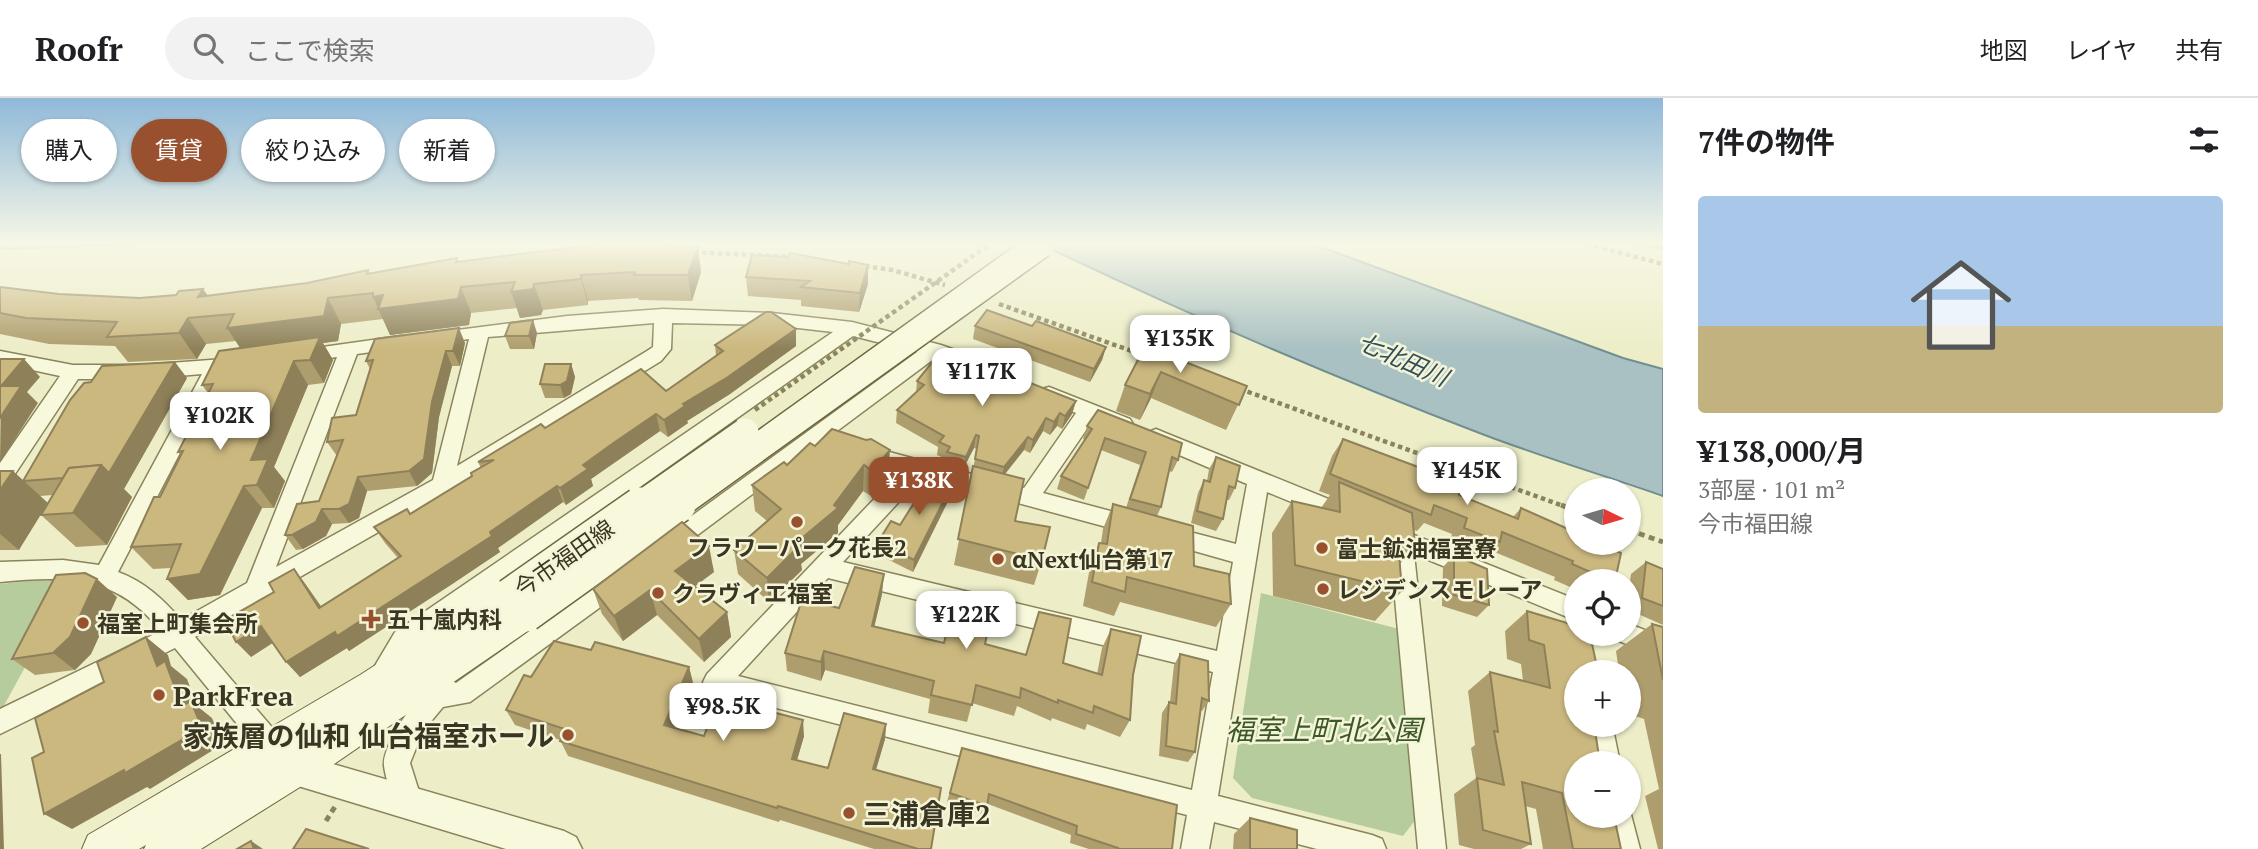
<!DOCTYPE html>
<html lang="ja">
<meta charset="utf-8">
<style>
body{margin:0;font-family:"PT Serif","Noto Sans JP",serif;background:#f2f2f2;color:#202124;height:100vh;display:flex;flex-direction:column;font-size:26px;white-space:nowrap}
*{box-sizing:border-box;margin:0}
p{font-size:23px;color:#757577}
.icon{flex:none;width:38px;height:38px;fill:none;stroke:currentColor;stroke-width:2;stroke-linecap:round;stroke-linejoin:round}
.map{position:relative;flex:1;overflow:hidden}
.side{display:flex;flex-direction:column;background:#fff;width:595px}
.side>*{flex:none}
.hud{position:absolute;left:21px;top:21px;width:665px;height:63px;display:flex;gap:14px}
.needle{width:46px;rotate:95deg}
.buttons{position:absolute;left:1564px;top:380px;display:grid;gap:14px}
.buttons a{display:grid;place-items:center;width:77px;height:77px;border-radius:50%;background:#fff;box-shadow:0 2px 5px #0004;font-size:35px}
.price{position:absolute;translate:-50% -60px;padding:0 16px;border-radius:14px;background:#fff;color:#222;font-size:23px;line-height:46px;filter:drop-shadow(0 2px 4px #0008)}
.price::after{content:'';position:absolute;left:50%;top:42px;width:21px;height:16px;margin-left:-10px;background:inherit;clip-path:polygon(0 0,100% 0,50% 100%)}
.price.selected{background:#98502e;color:#fff}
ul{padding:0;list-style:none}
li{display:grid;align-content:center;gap:14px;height:371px;padding:0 35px}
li+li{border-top:2px solid #e0e0e0}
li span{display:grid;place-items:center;height:217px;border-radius:7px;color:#555}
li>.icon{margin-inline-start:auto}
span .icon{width:126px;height:126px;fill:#fffc;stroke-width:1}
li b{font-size:30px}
h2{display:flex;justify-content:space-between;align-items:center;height:84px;padding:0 35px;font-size:30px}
.tag{padding:0 24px;border-radius:32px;background:#fff;box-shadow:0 2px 5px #0004;font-size:24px;line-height:63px}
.tag.selected{background:#98502e;color:#fff}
header{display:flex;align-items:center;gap:42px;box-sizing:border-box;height:98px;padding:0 35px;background:#fff;border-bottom:2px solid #e0e0e0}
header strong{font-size:33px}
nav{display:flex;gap:38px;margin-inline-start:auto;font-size:24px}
.search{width:490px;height:63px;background:#f2f2f2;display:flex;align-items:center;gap:18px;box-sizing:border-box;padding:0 24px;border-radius:38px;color:#757577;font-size:26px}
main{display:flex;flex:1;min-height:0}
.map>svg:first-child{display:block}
.green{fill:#b7cc9c}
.water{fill:#a9c1c2;stroke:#708e91;stroke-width:2}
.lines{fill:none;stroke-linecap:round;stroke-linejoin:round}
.minor-casing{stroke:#8a845d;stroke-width:3}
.tertiary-casing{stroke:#8a845d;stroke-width:3}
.secondary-casing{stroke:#6c6540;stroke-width:2}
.path-far1{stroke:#8a845d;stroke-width:4.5;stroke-dasharray:4.5 3.5;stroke-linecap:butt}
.path{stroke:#8a845d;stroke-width:5;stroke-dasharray:6 4.5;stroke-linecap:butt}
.minor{fill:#f8f9dc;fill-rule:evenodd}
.tertiary{fill:#f8f9dc;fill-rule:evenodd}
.secondary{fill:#f8f9dc;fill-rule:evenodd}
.secondary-bridge-far1-casing{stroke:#6c6540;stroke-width:30;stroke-linecap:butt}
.secondary-bridge-casing{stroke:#6c6540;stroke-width:38;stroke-linecap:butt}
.path-bridge{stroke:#8a845d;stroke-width:4.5;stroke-dasharray:4.5 3.5;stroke-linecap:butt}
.secondary-bridge-far1{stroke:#f8f9dc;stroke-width:27}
.secondary-bridge{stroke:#f8f9dc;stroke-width:35}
.wall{fill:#af9e6d}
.shaded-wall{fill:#8e8159}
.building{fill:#cbb87f;stroke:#8e8159;stroke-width:2}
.poi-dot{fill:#98502e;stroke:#f4f5d8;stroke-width:2.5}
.labels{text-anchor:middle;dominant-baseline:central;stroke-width:5;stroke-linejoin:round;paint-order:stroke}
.poi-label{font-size:23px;font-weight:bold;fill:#3b3621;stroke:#f4f5d8;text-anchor:start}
.street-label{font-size:23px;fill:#3b3621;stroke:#f4f5d8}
.water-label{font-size:24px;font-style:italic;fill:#304f5a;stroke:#f4f5d8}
.near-poi-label{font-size:28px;font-weight:bold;fill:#3b3621;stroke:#f4f5d8;text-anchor:start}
.near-park-label{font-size:28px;font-style:italic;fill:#3c5728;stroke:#f4f5d8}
</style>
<header>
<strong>Roofr</strong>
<div class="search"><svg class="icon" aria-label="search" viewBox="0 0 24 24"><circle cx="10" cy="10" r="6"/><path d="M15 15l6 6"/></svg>ここで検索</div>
<nav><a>地図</a><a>レイヤ</a><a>共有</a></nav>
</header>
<main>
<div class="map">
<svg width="1663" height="751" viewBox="0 0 1663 751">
<rect width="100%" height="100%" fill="#edeec8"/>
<g class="green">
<polygon points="75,478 1,613 0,614 0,486"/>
<polygon points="1261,495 1399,531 1417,720 1403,738 1252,700 1233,680"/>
</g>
<g class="water">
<polygon points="0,146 133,146 9,151 0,150"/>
<path d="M1040 146H1313L1623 260 1663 271V398C1603 377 1542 359 1482 336 1332 279 1185 215 1040 146Z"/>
</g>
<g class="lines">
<g class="minor-casing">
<g id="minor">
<path d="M663 211 772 215 852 224 941 247 978 260 980 265 978 270 971 271 935 260 676 453 668 456 660 453 657 447 660 441 917 254 853 238 413 550 391 584 382 587 373 584 370 576 395 534 833 234 772 227 672 225 671 251 661 263 450 393 195 539 287 647 291 656 287 665 278 669 269 665 175 550 0 636V611L161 533C115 476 67 478 0 484V464L63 462 99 467 202 276 143 281H78L7 388 0 390V365L60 278 0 265V253L73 267H143L237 260 244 261 246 266 244 271 222 274 118 474C145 484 163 501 181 522L247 485 337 259 301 264 294 263 292 258 294 253 401 238 408 240 410 244 408 248 401 250 357 256 276 469 433 382 469 241 432 246 426 244 423 240 426 236 567 218ZM654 225 653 249 647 253 457 368 488 239Z"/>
<path d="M1049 289 1130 321 1133 326 1130 331 1123 333 1093 322 1043 395 1144 422 1147 428 1144 434 1136 437 922 379 843 464 1217 553 1233 464 1159 443 1156 437 1159 431 1167 428 1236 446 1247 386 1149 344 1146 339 1149 334 1156 331 1163 334 1358 413 1361 419 1358 425 1350 428 1267 394 1218 698 1372 737 1382 741 1386 751H1317L1214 724 1209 751H1181L1187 717 707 592 703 584 707 576 901 373 856 360 853 355 856 350 863 347 1024 390 1076 315 1042 301 1039 296 1042 291ZM828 480 1213 574 1192 692 738 578Z"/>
<polygon points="1389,427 1577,502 1577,523 1414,456 1446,751 1418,751 1390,446 1381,442 1378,436 1381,430"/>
<path d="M620 472 628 475 632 482 628 489 470 604 443 609 423 633 410 665 423 706 419 716 409 720 399 716C393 701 386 683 384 668 382 645 423 587 444 578L456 585 612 475Z"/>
<polygon points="1629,526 1663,539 1663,561 1619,543 1616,536 1629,536"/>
<polygon points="1586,626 1612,626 1620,665 1594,665"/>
<polygon points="1629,709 1640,751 1612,751 1605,718 1629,718"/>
</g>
</g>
<g class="tertiary-casing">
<polygon id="tertiary" points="295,655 564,733 576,739 582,751 506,751 295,687 283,683 278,671 283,659"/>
</g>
<g class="secondary-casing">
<polygon id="secondary" points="510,484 522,488 527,498 525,502 538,506 543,516 538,526 308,684 201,751 144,751 146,747 139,751 82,751 88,737 360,577 498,488"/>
</g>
<g class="path-far1">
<polyline points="1587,146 1663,166"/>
<polyline points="694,154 794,159"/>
<polyline points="865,168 892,172 945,187"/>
<polyline points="999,206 1146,258"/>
<polyline points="1240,291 1566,409"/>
</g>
<g class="path">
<polyline points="1561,407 1577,413"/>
<polyline points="1629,432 1663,444"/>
<polyline points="326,723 336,707"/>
</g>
<use href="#minor" class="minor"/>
<use href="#tertiary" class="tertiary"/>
<use href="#secondary" class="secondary"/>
<g class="secondary-bridge-far1-casing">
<g id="secondary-bridge-far1">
<polyline points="638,409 745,334"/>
<polyline points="675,409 1041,146"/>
</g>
</g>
<g class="secondary-bridge-casing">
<g id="secondary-bridge">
<polyline points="510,498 640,407"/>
<polyline points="526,516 678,407"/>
</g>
</g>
<polyline class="path-bridge" points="755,312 990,146"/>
<use href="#secondary-bridge-far1" class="secondary-bridge-far1"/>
<use href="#secondary-bridge" class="secondary-bridge"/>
</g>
<g class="wall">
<polygon points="1632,146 1663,146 1663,153"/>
<polygon points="457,160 459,164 701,174 692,203 639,202 638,200 588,203 588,207 543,212 541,217 520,220 517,210 471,215 469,227 390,237 383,221 341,226 338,243 323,245 333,262 324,285 308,287 274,369 285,383 274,410 262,410 220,497 188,502 167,481 171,470 153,471 131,449 160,399 181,357 178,354 208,295 202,287 241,250 236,243 206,246 197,261 128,264 115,248 49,246 0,236 0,189 59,196 140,200 176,197 203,191 208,198 307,185 368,172 369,175"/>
<polygon points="746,179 868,186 859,214 801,208 801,202 748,198"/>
<polygon points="975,228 1032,228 1106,249 1102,262 1090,284 973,241"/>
<polygon points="796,231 796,248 730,296 687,323 688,325 668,339 660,333 591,381 593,388 566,407 563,404 498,450 500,454 349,553 347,550 300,579 273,545 251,559 274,494 294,471 306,487 321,508 398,460 385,445 374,429 410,416 472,378 481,370 478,364 545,330 666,293 716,258 715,247"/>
<polygon points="537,235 534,251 510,251 505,238"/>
<polygon points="465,245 460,268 452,268 439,319 432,375 417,388 367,393 359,420 349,425 332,426 326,438 303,451 296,452 285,437 319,403 337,358 327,344 356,317 370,271 366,263"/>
<polygon points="1167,257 1247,288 1226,332 1151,300 1140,322 1116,313 1125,287"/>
<polygon points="571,266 575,279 571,296 564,300 545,300 540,286"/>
<polygon points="187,280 124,391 132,399 107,447 76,449 41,417 53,397 40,398 19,452 0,452 0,373 23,382"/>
<polygon points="917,283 1076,303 1072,316 1062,331 1057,328 1050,337 1043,333 1030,355 1024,352 1005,376 1015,423 1042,462 1034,487 954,467 977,351 974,350 963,371 945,367 946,361 937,357 938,349 896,325 897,312 916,295"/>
<polygon points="1087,328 1178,362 1172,374 1169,373 1161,409 1157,418 1194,468 1231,506 1216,529 1120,504 1114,518 1083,508 1090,469 1099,445 1101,445 1103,431 1113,406 1126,410 1140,367 1101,352 1084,402 1057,391 1061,378 1085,342 1083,341"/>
<polygon points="832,331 888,378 871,398 863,393 838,427 838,435 801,466 802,472 769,504 738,476 734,452 767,423 755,413 752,387 787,367 815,348"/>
<polygon points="1343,341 1459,397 1513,419 1521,410 1615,483 1577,483 1577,492 1554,482 1555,479 1492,453 1484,461 1449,447 1452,436 1424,425 1417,433 1414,432 1415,447 1400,466 1402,493 1375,523 1273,498 1272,435 1292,403 1321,410 1330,397 1319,393 1332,358"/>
<polygon points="1216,359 1235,390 1229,402 1227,402 1223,421 1216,433 1191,425 1198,395 1204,382 1207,383 1209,371"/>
<polygon points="956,378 954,391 913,474 877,456 878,444 900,427"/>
<polygon points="1454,457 1489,507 1477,519 1442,508 1443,469"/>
<polygon points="1646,464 1663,471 1663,527 1629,512 1629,491 1631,476"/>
<polygon points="714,474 694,488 727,514 731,539 704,564 657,517 623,543 602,516 593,491"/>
<polygon points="882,496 874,529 944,545 985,546 1026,557 1039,514 1063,565 1097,576 1102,550 1111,531 1133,577 1130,622 1120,639 1087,626 1085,632 1052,620 1051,623 1017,608 1014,618 972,605 967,624 928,615 930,601 825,572 821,583 787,573 785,555 839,510"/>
<polygon points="117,499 91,556 75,572 35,577 12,561"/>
<polygon points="1527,513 1577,574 1621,751 1543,751 1536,711 1525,708 1531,746 1521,751 1474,751 1459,747 1454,696 1476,680 1471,650 1475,647 1468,593 1490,574 1523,583 1521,566 1507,561 1505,533"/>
<polygon points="1652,526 1663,529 1663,751 1658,751 1645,698 1659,691 1644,621 1629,616 1629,574 1619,574 1616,553"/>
<polygon points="591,552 689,569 693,585 674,630 704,638 804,638 797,662 828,670 886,626 885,641 876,672 931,751 874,751 780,722 779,724 568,658 560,642 515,627 506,612 531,579"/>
<polygon points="1180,556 1209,603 1202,613 1201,613 1195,654 1188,664 1159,658 1162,615 1169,604 1170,604 1174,567"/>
<polygon points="962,650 1172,751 1089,751 1070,745 1071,737 988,706 984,717 947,704"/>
<polygon points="1250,720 1297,751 1233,751 1234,736"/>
</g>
<g class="shaded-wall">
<polygon points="698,148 701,174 692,203 688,177"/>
<polygon points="868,167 868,186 859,214 860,195"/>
<polygon points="368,172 380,198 461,189 471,215 469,227 390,237 373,199 378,198 367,176"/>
<polygon points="581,177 588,203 588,207 581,181"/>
<polygon points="534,186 543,212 541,217 520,220 511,194"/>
<polygon points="203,191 220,216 198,199"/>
<polygon points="328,200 341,226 338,243 323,245 333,262 324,285 310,262 244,256 227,230"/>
<polygon points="188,220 206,246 197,261 179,235"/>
<polygon points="533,222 537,235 534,251 529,238"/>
<polygon points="459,230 465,245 460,268 453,253"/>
<polygon points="796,231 796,248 730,296 687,323 688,325 668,339 664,322 683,306"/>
<polygon points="1106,249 1102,262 1090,284 1094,271"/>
<polygon points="446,253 452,268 439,319 432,375 417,388 409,373 432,304"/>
<polygon points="24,261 40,279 27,294 38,305 0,364 1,288"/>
<polygon points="294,263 308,287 274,369 285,383 274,410 257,387 251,362"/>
<polygon points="175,264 187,280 124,391 132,399 107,447 73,415 101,367"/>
<polygon points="571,266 575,279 571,296 564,300 560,287"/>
<polygon points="1161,274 1151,300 1140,322 1150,296"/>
<polygon points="1076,303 1072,316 1062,331 1065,318"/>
<polygon points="1060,315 1057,328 1050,337 1054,324"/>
<polygon points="656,316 660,333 591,381 593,388 566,407 560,390 583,367"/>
<polygon points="1046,320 1043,333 1030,355 1033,342"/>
<polygon points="976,337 974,350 963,371 966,359"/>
<polygon points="1028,339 1024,352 1001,381 1004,369"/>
<polygon points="890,352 888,378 871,398 872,373"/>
<polygon points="864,367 863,393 838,427 838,435 801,466 802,472 769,504 767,480 797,444 834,407"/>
<polygon points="13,373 48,405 19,452 0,436 0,392"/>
<polygon points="956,378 954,391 913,474 914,462"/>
<polygon points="358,379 367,393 359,420 349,425 339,411"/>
<polygon points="244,388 262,410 220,497 188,502 167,481"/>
<polygon points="557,388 563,404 498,450 500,454 454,485 349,553 347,550 300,579 286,564 490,434"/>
<polygon points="322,411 332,426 326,438 303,451 292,437"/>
<polygon points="709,448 714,474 681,499 675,473"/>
<polygon points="294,471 306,487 332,525 319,510"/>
<polygon points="884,476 882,496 870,547 872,528"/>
<polygon points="97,481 117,499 91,556 75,572 53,555"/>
<polygon points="650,492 657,517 623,543 614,518"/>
<polygon points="727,514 731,539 704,564 699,541"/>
<polygon points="261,528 275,543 251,559 236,544"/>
<polygon points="146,539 168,557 171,568 187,581 197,608 212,620 223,646 150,691 147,689 72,731 44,716 182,608 157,568"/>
<polygon points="824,553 825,572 821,583 821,564"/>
<polygon points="689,569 693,585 669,642 664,627"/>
<polygon points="803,622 804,638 793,676 792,661"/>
<polygon points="886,626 885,641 872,685 873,671"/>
<polygon points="0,656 1,656 4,751 0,751"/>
<polygon points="251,743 263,751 254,751"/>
</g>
<g class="building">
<polygon points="600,146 649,146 698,148 688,177 634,177 635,174 581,177 581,181 534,186 533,191 511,194 515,184 461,189 458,201 378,211 383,197 373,199 373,195 328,200 324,218 227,230 234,216 188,220 179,235 107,239 117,224 26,220 0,215 0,189 59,196 140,200 176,197 179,193 203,191 198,199 307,185 368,172 367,176 457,160 456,164"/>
<polygon points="790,155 849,166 849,163 868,167 860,195 801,189 810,183 746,179 752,157 788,159"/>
<polygon points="987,212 1032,228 1036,223 1106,249 1094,271 975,228"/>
<polygon points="766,214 771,214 796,231 728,279 683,306 685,308 664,322 656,316 612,346 583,367 588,371 560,390 557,388 490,434 492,438 337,538 335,534 286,564 261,528 236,544 225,522 274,494 269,485 294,471 319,510 401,458 374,429 407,411 410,416 472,378 471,375 494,362 478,364 541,326 545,330 641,271 666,293 723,253 715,247"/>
<polygon points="533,222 529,238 505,238 510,225"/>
<polygon points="459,230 453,253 446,253 432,304 424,361 409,373 358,379 349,406 339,411 322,411 316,424 292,437 285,437 297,406 319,403 343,342 327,344 332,320 356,317 373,262 366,263 375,241"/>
<polygon points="320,239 310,262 294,263 251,362 268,361 257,387 244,388 200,476 167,481 181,446 131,449 154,399 160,399 183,353 178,354 213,286 202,287 219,253"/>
<polygon points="1147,244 1169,253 1167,257 1247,288 1239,307 1161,274 1150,296 1125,287"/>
<polygon points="947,252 1076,303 1065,318 1060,315 1054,324 1046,320 1033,342 1028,339 1004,369 975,361 979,338 976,337 966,359 947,354 950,349 939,344 944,338 897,312 924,287 917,283 934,262"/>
<polygon points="0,261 24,261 1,288 21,288 0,320"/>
<polygon points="175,264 109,375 101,367 69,370 63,380 23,383 70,302 84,285 91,284 102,268"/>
<polygon points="545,266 571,266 567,283 560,287 540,286"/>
<polygon points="1098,312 1182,345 1178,362 1172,359 1161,409 1130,401 1146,354 1105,340 1088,390 1061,378 1092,331 1087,328"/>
<polygon points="832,331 866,342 871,341 890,352 872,373 864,367 834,407 838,410 797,444 800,447 767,480 734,452 781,411 752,387 784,364 787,367 810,345 815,348"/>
<polygon points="1343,341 1461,385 1459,397 1518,421 1521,410 1577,435 1577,444 1598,444 1621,455 1615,483 1611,483 1572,466 1573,463 1502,434 1500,444 1464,430 1467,420 1434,407 1431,417 1330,376"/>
<polygon points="1216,359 1240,368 1235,390 1229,388 1223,421 1197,413 1204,382 1210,384"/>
<polygon points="101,367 73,415 41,417 69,370"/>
<polygon points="973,368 1024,381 1015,423 1050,429 1042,462 958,441"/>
<polygon points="935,372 956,378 914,462 878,444 891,423 900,427"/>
<polygon points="0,373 13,373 0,392"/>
<polygon points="1339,384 1412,415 1415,447 1398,443 1402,493 1295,467 1292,403 1340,414"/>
<polygon points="1113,406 1193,428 1194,468 1229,476 1231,506 1127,479 1125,494 1092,484 1099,445 1107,446"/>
<polygon points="682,424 709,448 675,473 727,514 699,541 650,492 614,518 593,491"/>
<polygon points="1454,457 1487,471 1489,507 1454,497"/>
<polygon points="1646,464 1663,471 1663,508 1642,500"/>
<polygon points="855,469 884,476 872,528 944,545 956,494 994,503 985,546 1026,557 1039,514 1071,521 1063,565 1102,577 1111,531 1141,538 1133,577 1130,622 1094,608 1093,615 1058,602 1058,605 1021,590 1020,600 976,587 972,607 931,597 934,583 824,553 821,564 785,555 802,501 839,510"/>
<polygon points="85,475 97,481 70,539 53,555 12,561 56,477"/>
<polygon points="1527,513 1577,528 1577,536 1590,536 1598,574 1577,574 1577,626 1594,626 1600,665 1577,665 1577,718 1614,718 1621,751 1573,751 1562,695 1522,684 1531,746 1483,732 1477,680 1504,687 1494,633 1498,634 1490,574 1550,590 1544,547 1529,542"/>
<polygon points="1652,526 1663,529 1663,582"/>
<polygon points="146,539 157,568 165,563 182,608 191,603 202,630 125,675 124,672 44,716 32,660 44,654 35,620 104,584 97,564"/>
<polygon points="554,543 591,552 595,544 689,569 664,627 704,638 718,600 803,622 792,661 828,670 844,615 886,626 873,671 941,690 931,751 918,751 778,708 777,710 560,643 565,631 506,612 524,577 531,579"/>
<polygon points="1180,556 1208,563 1209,603 1202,600 1195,654 1166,648 1169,604 1176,606"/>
<polygon points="962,650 1177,707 1172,751 1118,751 1118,750 1076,736 1077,728 989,696 987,708 950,695"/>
<polygon points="1250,720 1297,732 1297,751 1250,751"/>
<polygon points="306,731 369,751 293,751"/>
<polygon points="251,743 254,751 237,751"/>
</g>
<linearGradient id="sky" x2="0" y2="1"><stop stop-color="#8fb9d9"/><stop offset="0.58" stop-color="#f7f7e6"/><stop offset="1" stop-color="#f7f7e6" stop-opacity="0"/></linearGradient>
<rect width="1663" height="251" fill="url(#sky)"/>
<g class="poi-dot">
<circle cx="797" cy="424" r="7"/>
<circle cx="1322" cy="450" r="7"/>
<circle cx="998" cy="461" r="7"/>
<circle cx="1323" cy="491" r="7"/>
<circle cx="658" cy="495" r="7"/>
<path d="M367.5 510.5h7v7h7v7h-7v7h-7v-7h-7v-7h7z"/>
<circle cx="83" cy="525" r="7"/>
<circle cx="159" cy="597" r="7"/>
<circle cx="568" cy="637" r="7"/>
<circle cx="849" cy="715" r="7"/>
</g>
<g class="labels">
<g class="poi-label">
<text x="797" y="449" text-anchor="middle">フラワーパーク花長2</text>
<text x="1336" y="450">富士鉱油福室寮</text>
<text x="1012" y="461">αNext仙台第17</text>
<text x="1337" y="491">レジデンスモレーア</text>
<text x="672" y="495">クラヴィエ福室</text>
<text x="387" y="521">五十嵐内科</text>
<text x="97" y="525">福室上町集会所</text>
</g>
<g class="street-label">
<text transform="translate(564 460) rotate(-35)">今市福田線</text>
</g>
<g class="water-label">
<text transform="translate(1403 261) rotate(24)">七北田川</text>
</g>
<g class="near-poi-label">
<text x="173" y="597">ParkFrea</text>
<text x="554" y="637" text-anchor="end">家族層の仙和 仙台福室ホール</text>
<text x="863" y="715">三浦倉庫2</text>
</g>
<g class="near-park-label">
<text x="1324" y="631">福室上町北公園</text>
</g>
</g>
</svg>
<div class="buttons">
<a><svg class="needle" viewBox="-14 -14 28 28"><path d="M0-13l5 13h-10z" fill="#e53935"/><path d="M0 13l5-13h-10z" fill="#757577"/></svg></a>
<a><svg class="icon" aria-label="locate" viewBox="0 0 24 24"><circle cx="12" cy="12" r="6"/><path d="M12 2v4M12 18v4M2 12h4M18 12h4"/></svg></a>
<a>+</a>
<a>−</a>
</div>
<b class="price" style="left:1180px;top:277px">¥135K</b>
<b class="price" style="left:982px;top:310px">¥117K</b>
<b class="price" style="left:220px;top:354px">¥102K</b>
<b class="price" style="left:1467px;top:409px">¥145K</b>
<b class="price selected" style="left:919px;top:419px">¥138K</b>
<b class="price" style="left:966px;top:553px">¥122K</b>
<b class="price" style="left:723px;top:645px">¥98.5K</b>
<div class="hud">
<a class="tag">購入</a>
<a class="tag selected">賃貸</a>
<a class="tag">絞り込み</a>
<a class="tag">新着</a>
</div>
</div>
<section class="side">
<h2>7件の物件<svg class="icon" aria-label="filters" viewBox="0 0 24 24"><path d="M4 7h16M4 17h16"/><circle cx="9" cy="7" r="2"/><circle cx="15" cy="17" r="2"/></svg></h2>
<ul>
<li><span style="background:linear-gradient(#a9c7e8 60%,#c2b280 0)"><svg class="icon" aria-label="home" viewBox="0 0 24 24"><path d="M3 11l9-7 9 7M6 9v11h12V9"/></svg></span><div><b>¥138,000/月</b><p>3部屋 · 101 m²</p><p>今市福田線</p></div></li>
</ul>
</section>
</main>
